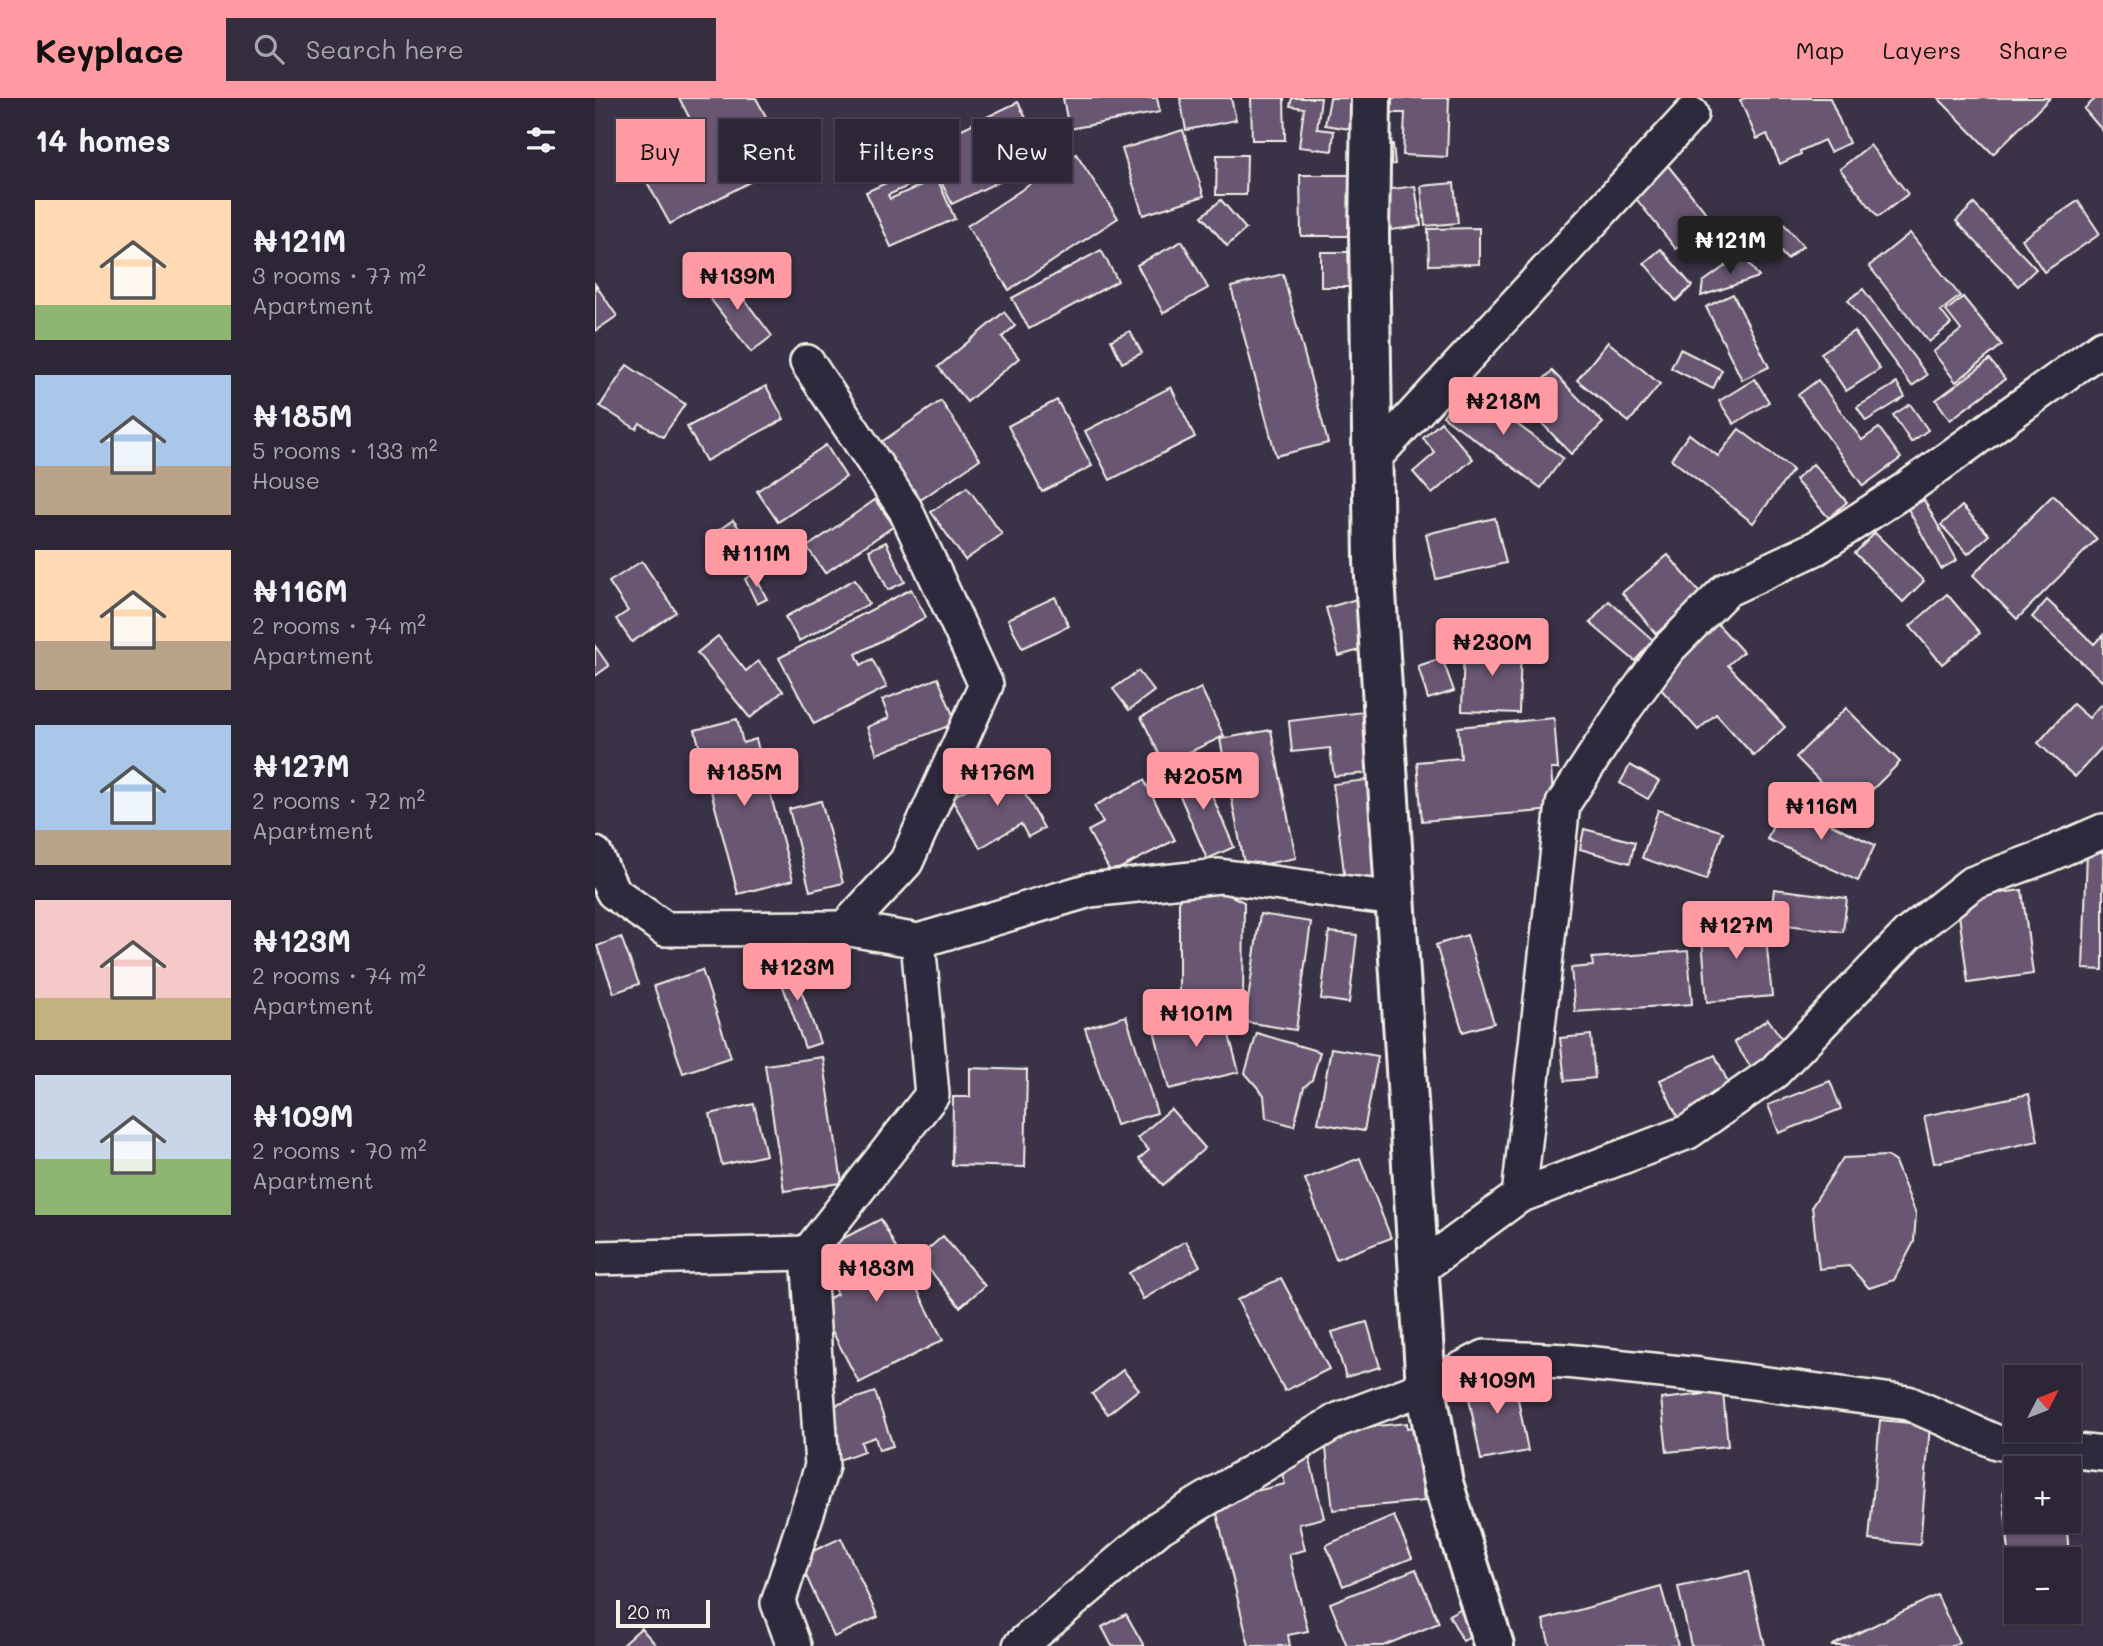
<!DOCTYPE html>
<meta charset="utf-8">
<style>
body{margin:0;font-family:Mali,sans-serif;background:#342e3e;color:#f1f3f6;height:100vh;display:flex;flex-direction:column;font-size:26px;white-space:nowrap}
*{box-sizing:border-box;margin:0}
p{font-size:23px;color:#a6a5ad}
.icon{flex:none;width:38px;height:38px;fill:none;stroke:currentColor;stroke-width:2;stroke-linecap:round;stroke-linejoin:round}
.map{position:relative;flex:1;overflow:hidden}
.side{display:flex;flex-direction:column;background:#2c2636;width:595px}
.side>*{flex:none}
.hud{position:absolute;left:21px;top:21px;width:665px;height:63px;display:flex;gap:14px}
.needle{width:46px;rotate:48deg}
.buttons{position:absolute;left:1409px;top:1267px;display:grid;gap:14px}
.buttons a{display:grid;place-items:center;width:77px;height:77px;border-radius:0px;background:#2c2636;box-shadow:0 2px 5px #0004,0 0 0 2px #484351;font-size:35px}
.scale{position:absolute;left:21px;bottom:18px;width:94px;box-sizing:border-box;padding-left:7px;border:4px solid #f4f1e8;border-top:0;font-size:19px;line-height:24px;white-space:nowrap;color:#f4f1e8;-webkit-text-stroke:5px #2f2a3d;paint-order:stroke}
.price{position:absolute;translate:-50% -60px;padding:0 16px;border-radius:7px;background:#ff9aa2;color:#111;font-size:23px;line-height:46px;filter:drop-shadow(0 2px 4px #0008)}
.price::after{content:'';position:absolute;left:50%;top:42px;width:21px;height:16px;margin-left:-10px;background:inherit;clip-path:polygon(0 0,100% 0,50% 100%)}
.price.selected{background:#222;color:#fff}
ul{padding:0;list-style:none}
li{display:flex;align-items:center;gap:21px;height:175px;padding:0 35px}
li span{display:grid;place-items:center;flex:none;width:196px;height:140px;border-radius:0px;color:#555}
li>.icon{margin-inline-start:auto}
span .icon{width:84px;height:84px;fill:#fffc;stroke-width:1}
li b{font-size:30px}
h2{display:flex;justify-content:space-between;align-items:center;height:84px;padding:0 35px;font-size:30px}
.tag{padding:0 24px;border-radius:0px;background:#2c2636;box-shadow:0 2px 5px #0004,0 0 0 2px #484351;font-size:24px;line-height:63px}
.tag.selected{background:#ff9aa2;color:#111}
header{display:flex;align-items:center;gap:42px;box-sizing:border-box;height:98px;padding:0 35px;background:#ff9aa2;color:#111}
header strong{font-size:33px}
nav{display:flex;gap:38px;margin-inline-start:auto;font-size:24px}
.search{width:490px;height:63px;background:#342e3e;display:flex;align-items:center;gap:18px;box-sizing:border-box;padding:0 24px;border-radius:0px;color:#a6a5ad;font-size:26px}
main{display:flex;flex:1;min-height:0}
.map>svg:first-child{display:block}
.building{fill:#675773;stroke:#f4f1e8;stroke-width:2}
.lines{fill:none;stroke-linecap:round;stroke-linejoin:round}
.minor-casing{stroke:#f4f1e8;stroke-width:38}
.tertiary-casing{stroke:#f4f1e8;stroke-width:44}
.minor{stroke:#2f2a3d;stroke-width:33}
.tertiary{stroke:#2f2a3d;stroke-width:38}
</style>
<header>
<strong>Keyplace</strong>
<div class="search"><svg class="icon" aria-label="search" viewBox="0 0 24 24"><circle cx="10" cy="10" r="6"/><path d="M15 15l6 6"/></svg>Search here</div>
<nav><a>Map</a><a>Layers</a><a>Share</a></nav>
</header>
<main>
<section class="side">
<h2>14 homes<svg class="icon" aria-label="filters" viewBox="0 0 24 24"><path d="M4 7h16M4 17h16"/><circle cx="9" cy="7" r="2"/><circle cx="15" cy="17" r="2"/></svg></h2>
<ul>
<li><span style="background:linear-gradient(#ffd9b3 75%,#8fb573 0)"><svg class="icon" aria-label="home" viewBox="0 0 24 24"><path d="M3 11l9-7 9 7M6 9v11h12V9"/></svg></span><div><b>₦121M</b><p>3 rooms · 77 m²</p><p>Apartment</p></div></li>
<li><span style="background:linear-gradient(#a9c7e8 65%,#b9a48a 0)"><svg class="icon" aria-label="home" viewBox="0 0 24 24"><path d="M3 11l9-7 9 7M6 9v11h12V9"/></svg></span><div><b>₦185M</b><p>5 rooms · 133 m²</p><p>House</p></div></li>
<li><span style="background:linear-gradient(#ffd9b3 65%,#b9a48a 0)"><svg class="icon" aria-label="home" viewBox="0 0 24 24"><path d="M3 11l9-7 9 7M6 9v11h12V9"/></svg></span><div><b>₦116M</b><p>2 rooms · 74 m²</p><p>Apartment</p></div></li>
<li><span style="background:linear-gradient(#a9c7e8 75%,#b9a48a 0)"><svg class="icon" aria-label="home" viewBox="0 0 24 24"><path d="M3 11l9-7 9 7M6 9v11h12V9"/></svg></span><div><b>₦127M</b><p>2 rooms · 72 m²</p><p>Apartment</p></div></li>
<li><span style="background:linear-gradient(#f6c9c9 70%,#c2b280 0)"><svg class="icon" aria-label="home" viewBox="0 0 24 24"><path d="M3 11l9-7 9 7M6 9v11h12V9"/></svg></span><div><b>₦123M</b><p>2 rooms · 74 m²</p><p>Apartment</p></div></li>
<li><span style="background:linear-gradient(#c9d6e8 60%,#8fb573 0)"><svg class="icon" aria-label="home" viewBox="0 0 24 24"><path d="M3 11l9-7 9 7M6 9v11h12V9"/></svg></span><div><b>₦109M</b><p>2 rooms · 70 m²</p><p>Apartment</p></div></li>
</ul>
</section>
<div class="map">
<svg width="1508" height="1548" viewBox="0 0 1508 1548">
<rect width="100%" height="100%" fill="#3a3348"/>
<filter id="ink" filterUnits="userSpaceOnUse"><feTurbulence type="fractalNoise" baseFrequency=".0143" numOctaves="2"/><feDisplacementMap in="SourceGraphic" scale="14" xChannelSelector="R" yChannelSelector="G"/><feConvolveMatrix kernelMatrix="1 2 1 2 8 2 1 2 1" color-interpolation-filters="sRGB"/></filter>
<g filter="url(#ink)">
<g class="building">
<polygon points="84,0 161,0 195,63 75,126 42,66 102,34"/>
<polygon points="468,0 562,0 565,14 474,31"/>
<polygon points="585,0 636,0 641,22 591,32"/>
<polygon points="656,0 689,0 690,42 657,42"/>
<polygon points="697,0 726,0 722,31 739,33 737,53 704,49 709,10 695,8"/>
<polygon points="735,0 759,0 755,31 730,27"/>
<polygon points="793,0 854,0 852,59 808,57 810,15 792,15"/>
<polygon points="1150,0 1235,0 1254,45 1235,54 1229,42 1205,53 1206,56 1185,66 1172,36 1162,41 1145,2"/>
<polygon points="1343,0 1455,0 1398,56"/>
<polygon points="1501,0 1508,0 1508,33 1489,11"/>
<polygon points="423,4 451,61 357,106 329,49"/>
<polygon points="588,32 609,98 548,117 527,51"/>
<polygon points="798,46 800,66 788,67 787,47"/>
<polygon points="1275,47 1313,96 1283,119 1245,71"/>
<polygon points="481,56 523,120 414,192 372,128"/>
<polygon points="622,57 652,57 651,97 621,97"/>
<polygon points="1070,64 1117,122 1081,151 1035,93"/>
<polygon points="315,74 320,85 293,97 295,101 342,80 360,121 296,149 271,94"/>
<polygon points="705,77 762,77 763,138 706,138"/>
<polygon points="859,85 863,125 830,128 826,88"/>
<polygon points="820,88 826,128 796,132 790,92"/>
<polygon points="626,102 651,131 632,148 607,118"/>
<polygon points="1483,103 1505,136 1449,174 1427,141"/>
<polygon points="1379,106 1441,171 1423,188 1361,123"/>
<polygon points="1183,119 1208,148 1192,161 1167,133"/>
<polygon points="884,130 884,166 834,167 833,131"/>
<polygon points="1315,135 1365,198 1346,213 1356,226 1334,244 1274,168"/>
<polygon points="587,143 613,190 568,215 542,167"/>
<polygon points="1066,151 1097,188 1081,203 1049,165"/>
<polygon points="506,152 523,183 434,231 417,200"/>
<rect x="726" y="154" width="28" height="35"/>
<polygon points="1147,156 1164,179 1106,198 1108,184"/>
<polygon points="129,175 177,238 156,254 108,191"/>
<polygon points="688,176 733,345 681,358 636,189"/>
<polygon points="0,186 22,218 0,233"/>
<polygon points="1268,191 1332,277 1317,288 1253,202"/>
<polygon points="1138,196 1174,269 1147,282 1111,209"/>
<polygon points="1368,199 1407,247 1361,284 1338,254 1366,232 1351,213"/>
<polygon points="409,214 420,228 407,239 424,260 372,304 343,269"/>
<polygon points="535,233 547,255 527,265 516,242"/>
<polygon points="1259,233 1285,271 1251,293 1226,255"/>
<polygon points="1013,244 1065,286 1034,324 982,282"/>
<polygon points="1085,251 1127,272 1118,291 1076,270"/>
<polygon points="1395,262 1410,281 1355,322 1341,302"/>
<polygon points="32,267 90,306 68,339 45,325 41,331 5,308"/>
<polygon points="957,273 1008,325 976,356 926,303"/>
<polygon points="1160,281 1174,304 1139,326 1124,303"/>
<polygon points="1223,282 1267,342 1284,330 1306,360 1268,388 1203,297"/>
<polygon points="1302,285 1310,299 1271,323 1262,309"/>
<polygon points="171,288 189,321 111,363 92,329"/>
<polygon points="870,288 968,360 946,390 848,318"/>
<polygon points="576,289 600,339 515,382 490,333"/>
<polygon points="462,302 497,368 447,394 413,328"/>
<polygon points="346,303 385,361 318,407 279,349"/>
<polygon points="1315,306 1333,332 1316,344 1298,317"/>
<polygon points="846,324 878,361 837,396 818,374 840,355 828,340"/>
<polygon points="1144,331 1198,372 1158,425 1076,361 1094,336 1123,358"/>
<polygon points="231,347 251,379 183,424 162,393"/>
<polygon points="1218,366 1252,404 1234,420 1200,382"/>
<polygon points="372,389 407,436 370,462 336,414"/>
<polygon points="1458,397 1502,441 1422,521 1378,477"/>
<polygon points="280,402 299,428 230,475 212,449"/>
<polygon points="1329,402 1362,462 1346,471 1313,411"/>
<polygon points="1367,408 1394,437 1373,456 1346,427"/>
<polygon points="900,420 911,465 841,481 831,436"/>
<polygon points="138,422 150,438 130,452 118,436"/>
<polygon points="1280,435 1329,483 1308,504 1260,455"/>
<polygon points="291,444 310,484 293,492 274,452"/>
<polygon points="1073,457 1111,502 1083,527 1078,521 1061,536 1027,495"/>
<polygon points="47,463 81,514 37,544 21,521 33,513 14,484"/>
<polygon points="159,476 172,501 162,506 150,481"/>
<polygon points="260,481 274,506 204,543 190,519"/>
<polygon points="316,491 331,519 261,556 266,567 277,561 292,589 219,626 184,560"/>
<polygon points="1352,496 1385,535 1347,566 1315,528"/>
<polygon points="460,499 474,528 427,550 413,521"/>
<polygon points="765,500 778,548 744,558 731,510"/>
<polygon points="1452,502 1499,546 1508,537 1508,584 1437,519"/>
<polygon points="1014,503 1058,542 1040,563 995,525"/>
<polygon points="1118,521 1148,554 1133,567 1190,629 1159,658 1121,616 1103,632 1055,579"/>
<polygon points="123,538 151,573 163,563 188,593 155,620 102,555"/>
<polygon points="869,545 926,547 924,615 867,613"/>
<polygon points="0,548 14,568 0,578"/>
<polygon points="847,560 859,593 833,601 823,568"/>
<polygon points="543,573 559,593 534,612 518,591"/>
<polygon points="343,580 361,625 282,656 272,629 294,620 287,602"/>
<polygon points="606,590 629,638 569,666 546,619"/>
<polygon points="1478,606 1494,620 1505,607 1508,609 1508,648 1480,679 1443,645"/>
<polygon points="1251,610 1305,664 1255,714 1201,659"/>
<polygon points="768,614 775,675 739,678 735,650 697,654 694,623"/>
<polygon points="959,620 963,671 956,671 959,712 827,723 822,664 866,660 863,629"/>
<polygon points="142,621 148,645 161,641 198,782 143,796 100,632"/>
<polygon points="676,632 701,760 650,770 625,641"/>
<polygon points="414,667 449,730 433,739 426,726 385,750 356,700"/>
<polygon points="604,667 639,749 612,761 577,679"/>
<polygon points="1035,667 1064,683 1053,701 1025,685"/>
<polygon points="779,681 792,786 751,790 738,686"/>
<polygon points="549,682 580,742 516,775 493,733 508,725 499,708"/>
<polygon points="226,703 248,785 215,793 194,711"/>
<polygon points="1189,704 1280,747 1263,783 1172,741"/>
<polygon points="1063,712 1128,734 1111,782 1047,760"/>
<polygon points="989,731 1040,744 1035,765 985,751"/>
<polygon points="1492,753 1508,754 1508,872 1488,871"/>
<polygon points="614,787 649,804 648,907 584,906 584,800"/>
<polygon points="1179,791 1252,800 1248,834 1175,825"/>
<polygon points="1427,792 1438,876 1373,885 1362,801"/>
<polygon points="665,816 716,824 701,932 650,924"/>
<polygon points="1169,822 1177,898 1112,904 1106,828"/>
<polygon points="734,834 762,837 754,905 726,901"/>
<polygon points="872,837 899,925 868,934 841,847"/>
<polygon points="26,839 44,886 19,895 2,848"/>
<polygon points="1093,853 1097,906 980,914 976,870 998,868 997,860"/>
<polygon points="195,861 225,945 210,950 180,866"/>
<polygon points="107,872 136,959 88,975 59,888"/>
<polygon points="627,911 644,974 574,991 558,928"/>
<polygon points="531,918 562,1015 521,1027 490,930"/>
<polygon points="1173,921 1192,948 1158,972 1139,944"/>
<polygon points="662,935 725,954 717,982 709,989 699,1028 671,1020 669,997 650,975"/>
<polygon points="996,937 1000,980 970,983 965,940"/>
<polygon points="736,950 783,958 769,1033 723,1025"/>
<polygon points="1120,957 1138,995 1083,1020 1065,982"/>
<polygon points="228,959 247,1085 189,1093 170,967"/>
<polygon points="375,970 432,972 430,1069 357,1067 358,999 375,999"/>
<polygon points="1235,983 1246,1011 1184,1035 1173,1007"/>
<polygon points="1434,996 1443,1043 1339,1065 1329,1018"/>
<polygon points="159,1006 171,1057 127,1067 115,1016"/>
<polygon points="576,1011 610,1050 568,1087 544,1061 554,1052 542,1040"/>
<polygon points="1292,1058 1300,1064 1321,1116 1319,1144 1299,1182 1274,1190 1254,1168 1224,1171 1217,1108 1248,1060"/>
<polygon points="765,1060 796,1140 741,1161 710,1081"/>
<polygon points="286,1121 348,1242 264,1285 223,1206 242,1196 228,1170 245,1162 237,1146"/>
<polygon points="348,1138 390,1188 365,1209 324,1159"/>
<polygon points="591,1143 605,1168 548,1201 534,1175"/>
<polygon points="686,1180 734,1271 690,1293 642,1202"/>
<polygon points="772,1224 785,1269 751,1279 737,1234"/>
<polygon points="528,1272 544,1291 513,1316 497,1296"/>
<polygon points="918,1275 933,1353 886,1362 871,1284"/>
<polygon points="280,1294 298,1348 284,1352 280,1339 266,1344 269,1353 241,1363 232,1310"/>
<polygon points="1128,1294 1133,1348 1072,1354 1066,1301"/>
<polygon points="1285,1322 1335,1327 1325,1447 1274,1442"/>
<polygon points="812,1325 812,1330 821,1329 829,1403 738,1412 729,1333"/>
<polygon points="714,1358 729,1420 704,1426 710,1452 694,1456 713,1533 693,1537 695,1548 654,1548 619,1403 690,1386 684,1365"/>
<polygon points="1421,1392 1421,1423 1471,1423 1478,1500 1474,1501 1474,1461 1421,1461 1419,1506 1408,1393"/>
<polygon points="799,1418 817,1460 748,1488 731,1447"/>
<polygon points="246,1440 283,1519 239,1539 203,1460"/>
<polygon points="821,1471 844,1525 788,1548 752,1548 735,1505"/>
<polygon points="1153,1474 1170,1548 1096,1548 1083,1489"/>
<polygon points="1066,1489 1083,1548 955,1548 948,1522"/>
<polygon points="1342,1497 1364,1544 1357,1548 1236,1548"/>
<polygon points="872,1507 887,1533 868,1543 854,1517"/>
<polygon points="531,1516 549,1548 517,1548 507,1529"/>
<polygon points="46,1530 62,1548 26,1548"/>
</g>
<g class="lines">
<g class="minor-casing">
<g id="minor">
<polyline points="212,264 310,411 391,587 311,764 250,830"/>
<polyline points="777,362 1096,16"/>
<polyline points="0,756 18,794 70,831 250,830 323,843 495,792 624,778 801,801"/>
<polyline points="924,1098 968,706 1029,612 1073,551 1131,492 1221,450 1311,391 1508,249"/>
<polyline points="0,1160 213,1155"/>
<polyline points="823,1172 924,1098 1093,1034 1179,974 1313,836 1376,786 1446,760 1508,733"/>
<polyline points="199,1548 183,1505 227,1368 213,1155 337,997 323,843"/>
<polyline points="425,1548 565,1429 743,1322 831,1289 890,1259 971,1263 1105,1277 1313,1305 1401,1344 1508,1356"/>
</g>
</g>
<g class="tertiary-casing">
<polyline id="tertiary" points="776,0 774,136 779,463 831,1289 848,1385 899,1548"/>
</g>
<use href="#minor" class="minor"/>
<use href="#tertiary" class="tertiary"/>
</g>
</g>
</svg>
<div class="buttons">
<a><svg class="needle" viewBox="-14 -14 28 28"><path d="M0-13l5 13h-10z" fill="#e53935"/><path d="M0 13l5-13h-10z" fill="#a6a5ad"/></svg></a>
<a>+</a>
<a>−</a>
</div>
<div class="scale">20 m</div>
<b class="price selected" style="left:1135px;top:178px">₦121M</b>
<b class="price" style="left:142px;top:214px">₦139M</b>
<b class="price" style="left:908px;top:339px">₦218M</b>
<b class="price" style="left:161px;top:491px">₦111M</b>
<b class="price" style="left:897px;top:580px">₦230M</b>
<b class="price" style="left:149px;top:710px">₦185M</b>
<b class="price" style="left:402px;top:710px">₦176M</b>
<b class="price" style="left:608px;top:714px">₦205M</b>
<b class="price" style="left:1226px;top:744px">₦116M</b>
<b class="price" style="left:1141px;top:863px">₦127M</b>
<b class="price" style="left:202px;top:905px">₦123M</b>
<b class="price" style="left:601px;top:951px">₦101M</b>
<b class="price" style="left:281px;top:1206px">₦183M</b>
<b class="price" style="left:902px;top:1318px">₦109M</b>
<div class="hud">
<a class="tag selected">Buy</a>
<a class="tag">Rent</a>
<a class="tag">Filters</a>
<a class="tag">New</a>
</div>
</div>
</main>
